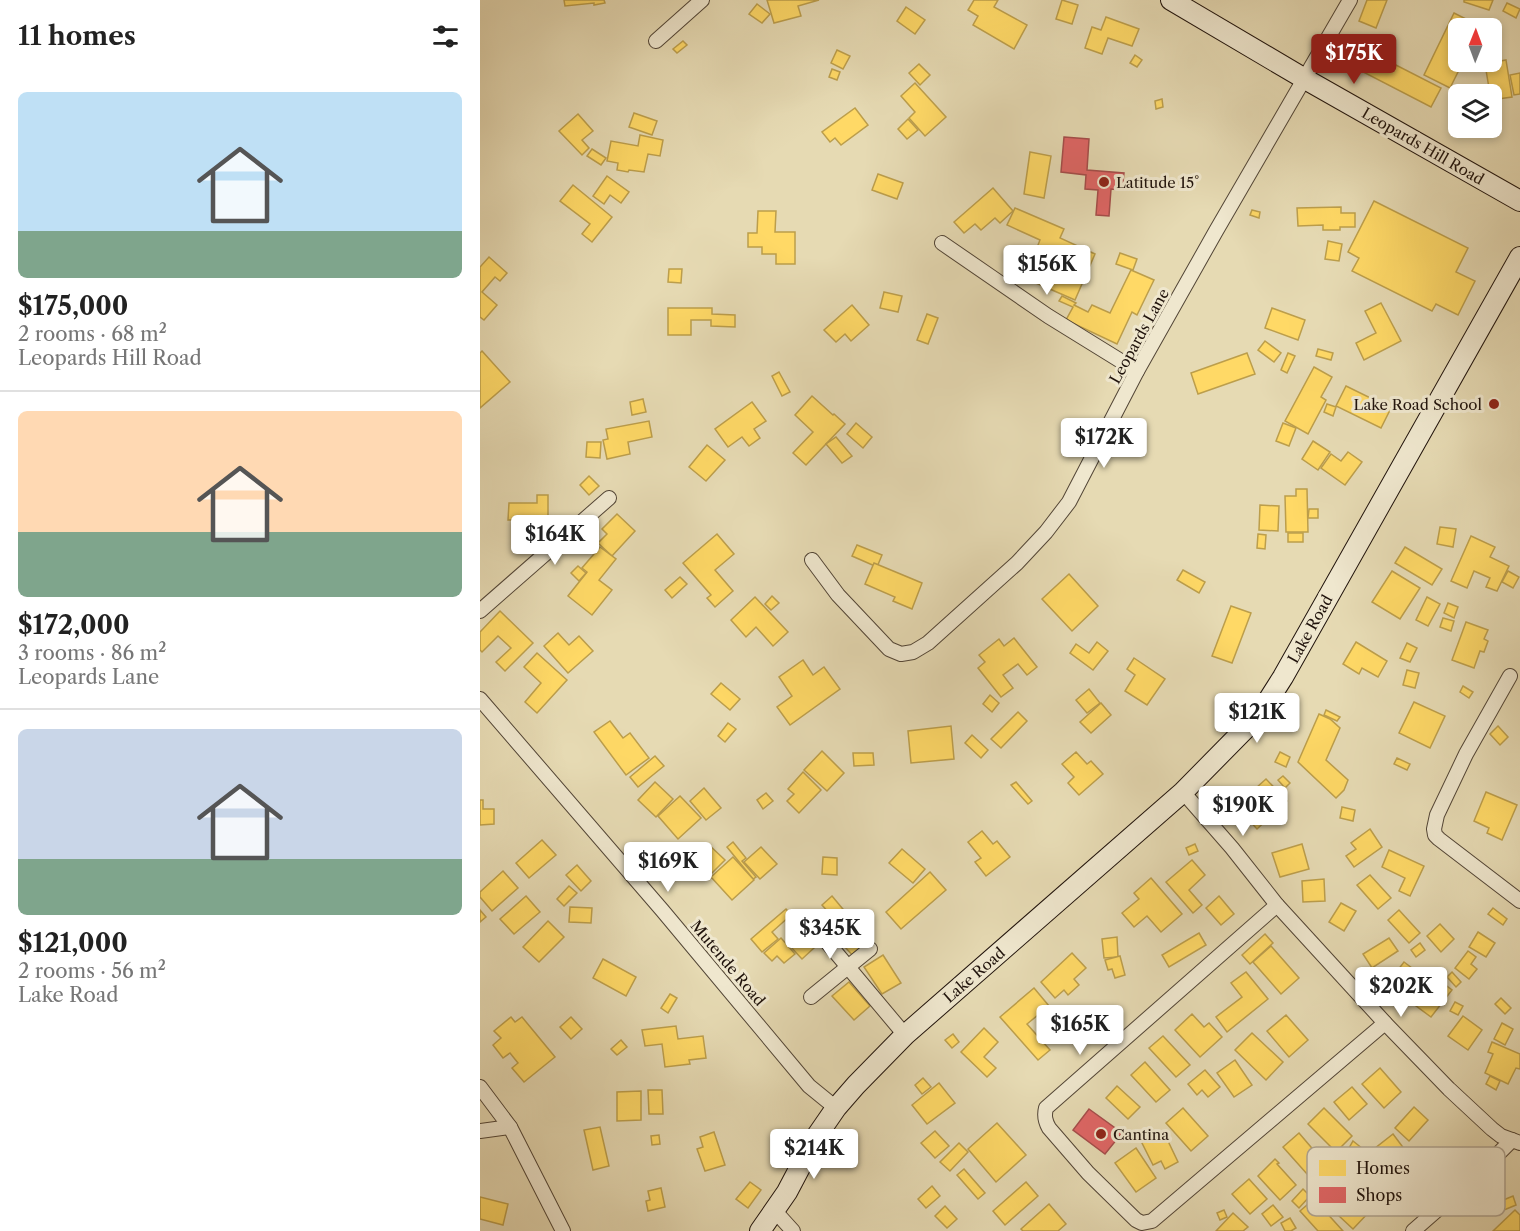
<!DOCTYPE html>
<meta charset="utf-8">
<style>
body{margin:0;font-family:"Libre Caslon Text",serif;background:#f2f2f2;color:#222;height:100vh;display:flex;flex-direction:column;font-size:22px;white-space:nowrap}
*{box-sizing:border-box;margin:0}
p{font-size:20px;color:#767676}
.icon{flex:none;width:33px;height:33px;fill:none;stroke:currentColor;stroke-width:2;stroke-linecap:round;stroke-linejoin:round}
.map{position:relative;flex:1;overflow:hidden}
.drawer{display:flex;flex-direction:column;background:#fff;width:480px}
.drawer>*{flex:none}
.needle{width:39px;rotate:1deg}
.buttons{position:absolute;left:968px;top:18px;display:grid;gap:12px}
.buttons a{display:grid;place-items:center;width:54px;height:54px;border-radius:9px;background:#fff;box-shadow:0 3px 9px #0003;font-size:30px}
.price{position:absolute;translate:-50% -51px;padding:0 14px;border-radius:6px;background:#fff;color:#222;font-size:20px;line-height:39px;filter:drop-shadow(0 2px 3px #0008)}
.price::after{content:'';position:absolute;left:50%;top:36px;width:18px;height:14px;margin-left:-9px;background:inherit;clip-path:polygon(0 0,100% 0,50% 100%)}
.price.current{background:#8f2418;color:#fff}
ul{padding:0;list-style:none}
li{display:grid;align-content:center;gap:12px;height:318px;padding:0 18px}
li+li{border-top:2px solid #e0e0e0}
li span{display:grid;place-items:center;height:186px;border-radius:9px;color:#555}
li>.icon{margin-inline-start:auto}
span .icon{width:108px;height:108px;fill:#fffc;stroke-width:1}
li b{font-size:26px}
h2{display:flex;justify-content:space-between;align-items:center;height:72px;padding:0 18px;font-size:26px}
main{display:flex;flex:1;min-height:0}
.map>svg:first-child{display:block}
.homes{fill:#ffd966;stroke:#bc9e4b;stroke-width:1.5}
.shops{fill:#e06666;stroke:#a64d4b;stroke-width:1.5}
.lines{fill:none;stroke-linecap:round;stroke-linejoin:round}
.street-casing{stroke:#524536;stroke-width:16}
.secondary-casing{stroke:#20130c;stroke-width:22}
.street{stroke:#efe7ce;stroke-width:14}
.secondary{stroke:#efe7ce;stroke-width:20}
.poi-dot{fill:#8f2418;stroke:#efe7ce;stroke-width:2}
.labels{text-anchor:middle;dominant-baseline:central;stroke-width:6;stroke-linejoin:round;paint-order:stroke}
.street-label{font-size:15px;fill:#20130c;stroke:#efe7ce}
.poi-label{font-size:15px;fill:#20130c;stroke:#efe7ce;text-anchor:start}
.key{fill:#efe7ce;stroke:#b1a794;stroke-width:1.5}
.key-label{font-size:16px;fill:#20130c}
</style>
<main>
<section class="drawer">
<h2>11 homes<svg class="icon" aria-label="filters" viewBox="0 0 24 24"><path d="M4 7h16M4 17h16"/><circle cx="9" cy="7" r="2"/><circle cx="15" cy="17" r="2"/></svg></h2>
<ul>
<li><span style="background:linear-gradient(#bfe0f5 75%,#7fa58c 0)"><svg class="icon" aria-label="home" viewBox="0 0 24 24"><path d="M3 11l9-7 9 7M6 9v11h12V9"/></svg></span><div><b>$175,000</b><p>2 rooms · 68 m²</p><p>Leopards Hill Road</p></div></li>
<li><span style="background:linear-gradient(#ffd9b3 65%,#7fa58c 0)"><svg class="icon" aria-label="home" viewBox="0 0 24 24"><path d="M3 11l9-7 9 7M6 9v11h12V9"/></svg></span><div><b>$172,000</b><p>3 rooms · 86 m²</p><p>Leopards Lane</p></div></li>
<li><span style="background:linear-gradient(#c9d6e8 70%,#7fa58c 0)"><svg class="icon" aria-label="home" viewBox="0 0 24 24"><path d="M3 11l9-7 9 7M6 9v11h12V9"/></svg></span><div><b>$121,000</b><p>2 rooms · 56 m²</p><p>Lake Road</p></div></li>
</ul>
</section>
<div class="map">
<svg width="1040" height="1231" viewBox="0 0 1040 1231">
<rect width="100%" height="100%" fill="#e6dab3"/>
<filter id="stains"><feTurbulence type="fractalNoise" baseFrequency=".00333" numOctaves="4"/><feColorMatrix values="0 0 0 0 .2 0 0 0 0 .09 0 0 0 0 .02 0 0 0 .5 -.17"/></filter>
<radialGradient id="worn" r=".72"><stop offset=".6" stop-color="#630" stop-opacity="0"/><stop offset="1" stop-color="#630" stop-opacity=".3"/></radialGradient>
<g class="homes">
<polygon points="84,0 124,0 125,3 114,5 114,3 85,6"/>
<polygon points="287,0 339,0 318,6 321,16 294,23"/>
<polygon points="494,0 518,0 514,7 547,25 534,49 493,25 498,16 488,10"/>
<polygon points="582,0 598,5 592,24 576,19"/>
<polygon points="887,0 907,0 896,28 879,21"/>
<polygon points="984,0 1013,0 1009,10 984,2"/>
<polygon points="1027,3 1040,9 1036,18 1023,11"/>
<polygon points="277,4 290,14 282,23 269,14"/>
<polygon points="426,7 445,20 435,34 417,21"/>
<polygon points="974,13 1000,26 999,28 978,28 978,62 983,62 970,88 944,75"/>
<polygon points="626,17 659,29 652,46 628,38 622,54 605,48 612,27 621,30"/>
<polygon points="867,40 961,88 951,107 858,59"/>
<polygon points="203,41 207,45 197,53 193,49"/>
<polygon points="357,50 370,56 363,69 351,63"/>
<polygon points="655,55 662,60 657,67 650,63"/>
<polygon points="1026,60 1032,97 1011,100 1005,64"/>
<polygon points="439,64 450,75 440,85 429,73"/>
<polygon points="352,69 360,72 357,80 349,77"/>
<polygon points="1040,73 1040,94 1034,95 1030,75"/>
<polygon points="435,83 466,117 445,136 429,118 435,112 421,96"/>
<polygon points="682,99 683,107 676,109 675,101"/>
<polygon points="375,108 388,125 361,145 355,138 350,142 342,132"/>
<polygon points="154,113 177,121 172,135 149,127"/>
<polygon points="98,114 113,131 102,140 109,148 102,155 79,131"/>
<polygon points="428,119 438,130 427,139 418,129"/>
<polygon points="160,135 183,140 180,156 168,154 164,172 149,170 148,172 137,170 138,163 127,161 131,141 158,146"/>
<polygon points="112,149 126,158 121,165 107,156"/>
<polygon points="550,152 571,156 564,198 544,194"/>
<polygon points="398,174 423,183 417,199 392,190"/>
<polygon points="127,176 149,192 141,203 130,195 124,204 113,196"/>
<polygon points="93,185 132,217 112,242 102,234 110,224 80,201"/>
<polygon points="513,188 533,211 520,223 515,218 501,230 495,224 484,233 474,222"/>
<polygon points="894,201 988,248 976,272 995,281 978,315 956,304 952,311 872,271 879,258 868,252"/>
<polygon points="861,207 861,213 875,213 875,227 860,227 860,230 843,230 843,225 818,226 817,208"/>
<polygon points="535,208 584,229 580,238 615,254 595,300 556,283 564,266 568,267 573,257 556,250 560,240 527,225"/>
<polygon points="772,210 780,212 779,218 770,215"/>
<polygon points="278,211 296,211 295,232 315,232 315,264 296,264 296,254 282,254 282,247 268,247 268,233 277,233"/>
<polygon points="848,241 862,244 859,261 845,259"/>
<polygon points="640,253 657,259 653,270 636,264"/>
<polygon points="9,257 27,273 20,281 15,277 2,292 17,305 4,320 0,317 0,267"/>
<polygon points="189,269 202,269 201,283 188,282"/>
<polygon points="651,270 674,280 657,315 652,312 637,344 586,320 593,307 579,301 582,296 596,303 594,305 608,312 612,305 630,313"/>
<polygon points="404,292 422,296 418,312 400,308"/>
<polygon points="901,303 921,341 884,360 876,343 896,333 885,311"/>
<polygon points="372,305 389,325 371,341 365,334 356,342 344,330"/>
<polygon points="188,308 232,308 232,314 255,315 255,327 231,326 231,320 211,320 211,335 188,335"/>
<polygon points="792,308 825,320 818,340 785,328"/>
<polygon points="447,314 458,318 448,344 437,340"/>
<polygon points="785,341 801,353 794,362 778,350"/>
<polygon points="838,349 853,353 851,360 836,356"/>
<polygon points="2,351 30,382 0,408 0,353"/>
<polygon points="767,353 775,374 718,394 711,373"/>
<polygon points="808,353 815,356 807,373 801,370"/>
<polygon points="834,367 852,377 841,397 846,400 828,434 805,421"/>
<polygon points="299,372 310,392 302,396 292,376"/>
<polygon points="866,386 911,408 901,428 856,406"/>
<polygon points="332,396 353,415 354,414 365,424 326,465 313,453 333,432 315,415"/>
<polygon points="163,399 166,412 152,415 150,402"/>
<polygon points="272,402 286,421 274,429 280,438 269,446 262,437 248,447 235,429"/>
<polygon points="847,404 856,407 853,416 844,412"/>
<polygon points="169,421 172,437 148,442 150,454 127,459 123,440 128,439 126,429"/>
<polygon points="376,423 392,437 383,448 367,434"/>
<polygon points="803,423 816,428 809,446 796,441"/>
<polygon points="356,437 372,456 362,463 346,444"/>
<polygon points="833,441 850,452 838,470 822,459"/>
<polygon points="107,442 121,442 120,458 106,457"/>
<polygon points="227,445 245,460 226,481 209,467"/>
<polygon points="868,452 882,462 865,485 841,468 851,454 861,461"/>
<polygon points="109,476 119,486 109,495 100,485"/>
<polygon points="816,489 827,489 828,532 806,532 805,496 816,496"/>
<polygon points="57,495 68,495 68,522 60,522 60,533 49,533 50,520 28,520 29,503 57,503"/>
<polygon points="780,505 799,506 798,531 779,530"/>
<polygon points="829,509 838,509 838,518 828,518"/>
<polygon points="137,514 155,531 132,556 118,543 127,534 122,529"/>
<polygon points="960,527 976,529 973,547 957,544"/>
<rect x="808" y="533" width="15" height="9"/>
<polygon points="237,534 254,554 235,570 253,591 235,607 227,598 231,595 203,563"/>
<polygon points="778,534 786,535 785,549 777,548"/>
<polygon points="991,536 1015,547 1010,557 1029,566 1017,591 1006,587 1010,578 994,571 987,588 971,581"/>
<polygon points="377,545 402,555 397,567 372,556"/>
<polygon points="120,547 136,559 119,580 132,590 112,615 88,596 107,572 102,568"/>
<polygon points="925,547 962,569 952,585 915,563"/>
<polygon points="394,563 442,583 432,609 413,601 415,597 385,584"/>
<polygon points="98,566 106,573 99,581 91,573"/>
<polygon points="703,570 725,582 719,593 697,580"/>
<polygon points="912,571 940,588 920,619 892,602"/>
<polygon points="1028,571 1039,577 1033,588 1022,582"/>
<polygon points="589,574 618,606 592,631 562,599"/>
<polygon points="200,577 207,584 192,598 185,590"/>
<polygon points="292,596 299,603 291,610 285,604"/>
<polygon points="275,597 308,632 293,646 276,627 266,637 251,620"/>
<polygon points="947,597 960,604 948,626 936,620"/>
<polygon points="968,603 978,607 974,618 964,613"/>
<polygon points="751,606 771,613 752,663 732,656"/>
<polygon points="20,611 53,643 25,671 16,662 31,648 18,636 2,652 0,650 0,632"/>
<polygon points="963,618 974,621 971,631 960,627"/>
<polygon points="986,622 1008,630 1004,639 1008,641 1004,652 1000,651 994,668 972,660"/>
<polygon points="78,633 89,645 99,636 113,651 88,673 64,646"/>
<polygon points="534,638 557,667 547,675 538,664 523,675 533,688 521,697 498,668 505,662 499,655 519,639 524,646"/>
<polygon points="617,642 628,651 613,670 590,653 596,644 609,653"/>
<polygon points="876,642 907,661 898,677 882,668 879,674 863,664"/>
<polygon points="927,643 937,648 930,662 920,658"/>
<polygon points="57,653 87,680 57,713 45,702 61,683 44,667"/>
<polygon points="654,658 685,679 667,705 645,691 655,675 647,669"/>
<polygon points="323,660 333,675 344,667 360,689 310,725 297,707 312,696 299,677"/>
<polygon points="927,670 939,673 935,688 923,685"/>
<polygon points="241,683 260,699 250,710 231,694"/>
<polygon points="983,686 993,692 989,698 980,692"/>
<polygon points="609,689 620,703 607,713 596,700"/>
<polygon points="510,695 519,703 512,712 503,704"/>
<polygon points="934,702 965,716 950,748 919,733"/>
<polygon points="621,703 631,715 611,733 600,722"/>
<polygon points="846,710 860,717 857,721 844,715"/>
<polygon points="538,712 547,721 521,748 511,739"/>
<polygon points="839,714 850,719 860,728 846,760 868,780 864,790 856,798 818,762"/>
<polygon points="130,721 143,738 150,733 169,758 146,775 114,732"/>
<polygon points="248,723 256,729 245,742 238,736"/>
<polygon points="471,726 474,759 431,763 428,731"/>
<polygon points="1018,726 1028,737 1020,745 1010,734"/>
<polygon points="492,735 508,750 501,758 485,743"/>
<polygon points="342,751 364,773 347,791 324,770"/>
<polygon points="596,752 607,764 611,761 623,774 599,795 588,783 594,777 582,764"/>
<polygon points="800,752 810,757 806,767 795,762"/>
<polygon points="373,753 393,753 394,765 374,766"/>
<polygon points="175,756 184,766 158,787 150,777"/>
<polygon points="917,758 930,764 927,770 914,764"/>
<polygon points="323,772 341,790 319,813 307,801 314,794 308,789"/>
<polygon points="803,776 810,783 805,788 798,780"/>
<polygon points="786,779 807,801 777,829 756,806"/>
<polygon points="175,782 193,799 176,817 158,800"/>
<polygon points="536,782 552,801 548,804 531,785"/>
<polygon points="224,788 241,808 226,820 210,801"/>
<polygon points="1006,792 1037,805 1022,840 1007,833 1009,828 994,821"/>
<polygon points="286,793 293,801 283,809 277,800"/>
<polygon points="200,796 221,818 198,839 178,816"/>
<polygon points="0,800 3,800 3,809 14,809 14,824 0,825"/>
<polygon points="862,807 875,810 873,821 860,818"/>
<polygon points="890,829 902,847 874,867 866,856 876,849 871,843"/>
<polygon points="502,831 513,844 517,841 530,857 506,876 495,862 501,858 488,842"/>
<polygon points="62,840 76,855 49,878 36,863"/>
<polygon points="253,842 266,858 262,861 276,877 273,879 247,847"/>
<polygon points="228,844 245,860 227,878 210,862"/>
<polygon points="715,844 718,851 709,855 706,848"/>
<polygon points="822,844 829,869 800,877 792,853"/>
<polygon points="281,847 297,864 280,879 264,862"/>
<polygon points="422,849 445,869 433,883 409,863"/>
<polygon points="909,850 944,866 930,896 919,891 925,878 902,867"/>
<polygon points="253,857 274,880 252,900 231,877"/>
<polygon points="343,857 357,858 357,875 342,874"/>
<polygon points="712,860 725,875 709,890 722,905 713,913 686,882"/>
<polygon points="97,865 111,881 101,891 86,875"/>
<polygon points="23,871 38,888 12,911 0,897 0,892"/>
<polygon points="450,872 466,890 421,929 406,912"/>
<polygon points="890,875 911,898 898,909 877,885"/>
<polygon points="671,878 702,914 681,932 667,916 654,927 642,913 659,899 654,893"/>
<polygon points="844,879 845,901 823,902 822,881"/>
<polygon points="89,886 97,893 84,906 77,899"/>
<polygon points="46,896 60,912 34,934 20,919"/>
<polygon points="352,896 367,914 357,922 342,905"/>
<polygon points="739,896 754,914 741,925 726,908"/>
<polygon points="861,903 876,911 864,931 849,922"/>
<polygon points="90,907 112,908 111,923 89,922"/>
<polygon points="1013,908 1027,919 1023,925 1008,914"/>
<polygon points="306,909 311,915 292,932 298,939 282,952 271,939"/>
<polygon points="0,910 6,917 0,922"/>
<polygon points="919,910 940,933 929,943 908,920"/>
<polygon points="68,921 84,937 59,962 43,947"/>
<polygon points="370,921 391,944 375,958 354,935"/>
<polygon points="960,924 974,939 961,952 947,936"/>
<polygon points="337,925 346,937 334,946 325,935"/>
<polygon points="998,932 1015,943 1006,957 989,947"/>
<polygon points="719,933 726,945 689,967 682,955"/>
<polygon points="785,934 793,943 770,964 762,955"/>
<polygon points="323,935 334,948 322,959 310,946"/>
<polygon points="637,937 638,957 624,958 622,939"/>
<polygon points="301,938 315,954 304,963 297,956 292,961 284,953"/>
<polygon points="909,938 918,951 892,968 883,954"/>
<polygon points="940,943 945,950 936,957 931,950"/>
<polygon points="791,946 819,978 801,994 773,962"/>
<polygon points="988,951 996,957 991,964 997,969 989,979 975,968"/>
<polygon points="592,953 606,968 594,979 599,985 588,995 584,990 575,998 561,982"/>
<polygon points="403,955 421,983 402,994 384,967"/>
<polygon points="640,956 645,975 635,978 632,969 628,970 625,960"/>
<polygon points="123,959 156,977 146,996 113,978"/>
<polygon points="924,962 956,986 960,981 972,990 951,1017 924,997 931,988 914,975"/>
<polygon points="766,972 788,999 747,1032 736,1017 762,997 751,983"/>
<polygon points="972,972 981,982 976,987 967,977"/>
<polygon points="369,982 390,1006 374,1020 352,996"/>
<polygon points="554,988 569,1006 547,1024 570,1050 558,1060 520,1017"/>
<polygon points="190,994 197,998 188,1013 181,1008"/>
<polygon points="1021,998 1031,1008 1025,1014 1015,1004"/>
<polygon points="975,1002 983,1006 978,1015 970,1011"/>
<polygon points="712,1014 724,1027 729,1023 742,1037 720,1057 695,1030"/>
<polygon points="806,1015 828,1040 809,1057 787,1031"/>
<polygon points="983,1016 1002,1030 988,1050 968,1036"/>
<polygon points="31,1017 35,1022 42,1017 75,1057 44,1082 32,1068 38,1063 30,1053 23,1058 13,1045 21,1038 14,1031"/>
<polygon points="91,1017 102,1029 91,1039 80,1027"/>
<polygon points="1022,1023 1033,1029 1025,1045 1014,1039"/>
<polygon points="196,1026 198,1039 223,1036 226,1058 209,1060 210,1064 185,1067 182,1044 165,1046 162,1030"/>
<polygon points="504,1028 518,1042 504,1057 516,1068 507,1077 481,1052"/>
<polygon points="772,1033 803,1062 786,1080 755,1050"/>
<polygon points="473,1034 479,1042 472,1048 465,1040"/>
<polygon points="683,1036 710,1065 696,1077 669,1048"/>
<polygon points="141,1040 147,1047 137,1055 131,1049"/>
<polygon points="1012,1042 1040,1054 1040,1069 1036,1068 1028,1084 1005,1073 1013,1054 1008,1052"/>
<polygon points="755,1060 772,1085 754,1097 737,1073"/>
<polygon points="665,1062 690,1090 676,1102 651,1075"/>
<polygon points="900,1068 921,1092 904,1108 882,1084"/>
<polygon points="725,1070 740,1087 728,1097 722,1090 717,1095 708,1084"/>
<polygon points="1010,1076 1020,1081 1016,1090 1006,1084"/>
<polygon points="443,1078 451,1087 442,1094 435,1085"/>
<polygon points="459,1083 475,1103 447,1124 432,1105"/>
<polygon points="637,1086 660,1107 648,1119 626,1098"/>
<polygon points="872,1087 887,1104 869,1120 854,1102"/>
<polygon points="168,1090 182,1090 183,1114 169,1114"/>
<polygon points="161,1091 161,1120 137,1121 137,1092"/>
<polygon points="934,1107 948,1120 929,1141 915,1128"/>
<polygon points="703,1108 728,1136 711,1151 686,1123"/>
<polygon points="844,1108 872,1136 856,1152 828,1124"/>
<polygon points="517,1123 546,1155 516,1182 488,1149"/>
<polygon points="120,1127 129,1166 113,1170 104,1130"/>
<polygon points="674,1130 680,1142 687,1139 698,1162 685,1169 681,1161 673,1165 659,1137"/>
<polygon points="455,1131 469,1146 455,1158 441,1143"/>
<polygon points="234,1132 245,1165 225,1171 217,1149 223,1147 220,1137"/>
<polygon points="819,1133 842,1160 827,1174 803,1147"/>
<polygon points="913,1134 940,1170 921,1184 894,1149"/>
<polygon points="179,1135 180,1144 172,1145 171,1136"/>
<polygon points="873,1141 883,1149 878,1155 869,1148"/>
<polygon points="479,1143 488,1152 470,1171 460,1162"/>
<polygon points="656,1148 676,1178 656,1192 635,1163"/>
<polygon points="795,1159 799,1163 797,1164 816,1185 800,1200 778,1176"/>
<polygon points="484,1169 505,1193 498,1199 477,1175"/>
<polygon points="769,1179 787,1199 770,1214 752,1194"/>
<polygon points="270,1182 281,1190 268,1208 256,1199"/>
<polygon points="546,1182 558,1196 525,1225 513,1211"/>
<polygon points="861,1183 890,1211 873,1229 843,1201"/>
<polygon points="452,1186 460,1196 446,1208 438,1199"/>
<polygon points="181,1188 185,1207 168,1211 166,1201 170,1200 168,1191"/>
<polygon points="823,1189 830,1196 819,1208 812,1201"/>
<polygon points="1033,1196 1036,1205 1024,1210 1021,1201"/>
<polygon points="0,1197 28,1204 23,1225 0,1219"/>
<polygon points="834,1199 863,1231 838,1231 820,1211"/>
<polygon points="569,1204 586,1224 578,1231 543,1231 541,1229"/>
<polygon points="793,1205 803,1217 791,1226 782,1214"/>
<polygon points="465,1206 477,1219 467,1228 455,1216"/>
<polygon points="744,1210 747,1217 740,1220 737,1213"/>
<polygon points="1035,1210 1040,1215 1040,1231 1013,1231"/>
<polygon points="753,1213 768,1227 763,1231 736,1231"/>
<polygon points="810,1218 816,1228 811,1231 805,1231 801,1223"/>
</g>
<g class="shops">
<polygon points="584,137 609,139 607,170 644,173 642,190 631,189 629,216 616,215 618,190 605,189 606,175 581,172"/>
<polygon points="609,1109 642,1133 625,1154 593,1130"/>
</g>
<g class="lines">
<g class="street-casing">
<g id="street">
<polyline points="176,41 222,0"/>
<polyline points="462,243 568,316 657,371"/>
<polyline points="332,560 358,595 409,649 421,654 433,652 448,643 537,563 566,532 589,502 657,371 736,231 870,0"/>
<polyline points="0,611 129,498"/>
<polyline points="1030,676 986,754 957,815 954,829 955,835 959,839 1040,901"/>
<polyline points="0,699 182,910 329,1086 356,1108"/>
<polyline points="703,792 752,848 797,905 905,1023 969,1089 1012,1129 1021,1136 1040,1143"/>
<path d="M797 905 566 1108C564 1116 565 1121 569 1128L608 1173 656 1220 662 1223 672 1221 905 1023"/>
<polyline points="347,942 425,1035"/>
<polyline points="331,997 390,949"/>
<polyline points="0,1087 30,1127 83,1231"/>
<polyline points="0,1131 30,1127"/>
<polyline points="294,1210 313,1231"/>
<polyline points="933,1231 997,1175 1032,1140"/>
</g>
</g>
<g class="secondary-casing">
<g id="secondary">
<polyline points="691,0 825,79 1040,201"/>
<polyline points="280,1231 307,1192 336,1137 356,1108 376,1085 425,1035 703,792 770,724 784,707 803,677 1040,257"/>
</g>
</g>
<use href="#street" class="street"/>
<use href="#secondary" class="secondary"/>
</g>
<g class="poi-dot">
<circle cx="624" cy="182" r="6"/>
<circle cx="1014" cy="404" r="6"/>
<circle cx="621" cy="1134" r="6"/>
</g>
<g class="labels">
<g class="street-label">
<text transform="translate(943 146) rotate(30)">Leopards Hill Road</text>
<text transform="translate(659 336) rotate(-61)">Leopards Lane</text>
<text transform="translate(830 629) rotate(-61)">Lake Road</text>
<text transform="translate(248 963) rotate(50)">Mutende Road</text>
<text transform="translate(494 975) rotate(-41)">Lake Road</text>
</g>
<g class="poi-label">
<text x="636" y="182">Latitude 15°</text>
<text x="1002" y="404" text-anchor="end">Lake Road School</text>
<text x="633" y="1134">Cantina</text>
</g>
</g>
<rect x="827" y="1147" width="198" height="69" rx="9" class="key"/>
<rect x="839" y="1160" width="27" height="16" fill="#ffd966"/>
<rect x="839" y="1187" width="27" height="16" fill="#e06666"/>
<g class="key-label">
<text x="876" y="1174">Homes</text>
<text x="876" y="1201">Shops</text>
</g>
<rect width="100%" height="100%" filter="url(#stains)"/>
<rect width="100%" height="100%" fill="url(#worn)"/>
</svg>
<div class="buttons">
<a><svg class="needle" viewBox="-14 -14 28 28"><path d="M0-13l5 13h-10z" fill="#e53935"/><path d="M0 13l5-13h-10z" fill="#767676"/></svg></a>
<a><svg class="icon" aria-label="layers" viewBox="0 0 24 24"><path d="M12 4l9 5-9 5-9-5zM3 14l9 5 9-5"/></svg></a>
</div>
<b class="price current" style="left:874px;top:85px">$175K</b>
<b class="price" style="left:567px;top:296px">$156K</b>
<b class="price" style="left:624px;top:469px">$172K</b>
<b class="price" style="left:75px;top:566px">$164K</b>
<b class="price" style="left:777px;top:744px">$121K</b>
<b class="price" style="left:763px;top:837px">$190K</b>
<b class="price" style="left:188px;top:893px">$169K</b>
<b class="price" style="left:350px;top:960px">$345K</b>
<b class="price" style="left:921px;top:1018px">$202K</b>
<b class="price" style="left:600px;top:1056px">$165K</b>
<b class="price" style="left:334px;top:1180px">$214K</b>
</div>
</main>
